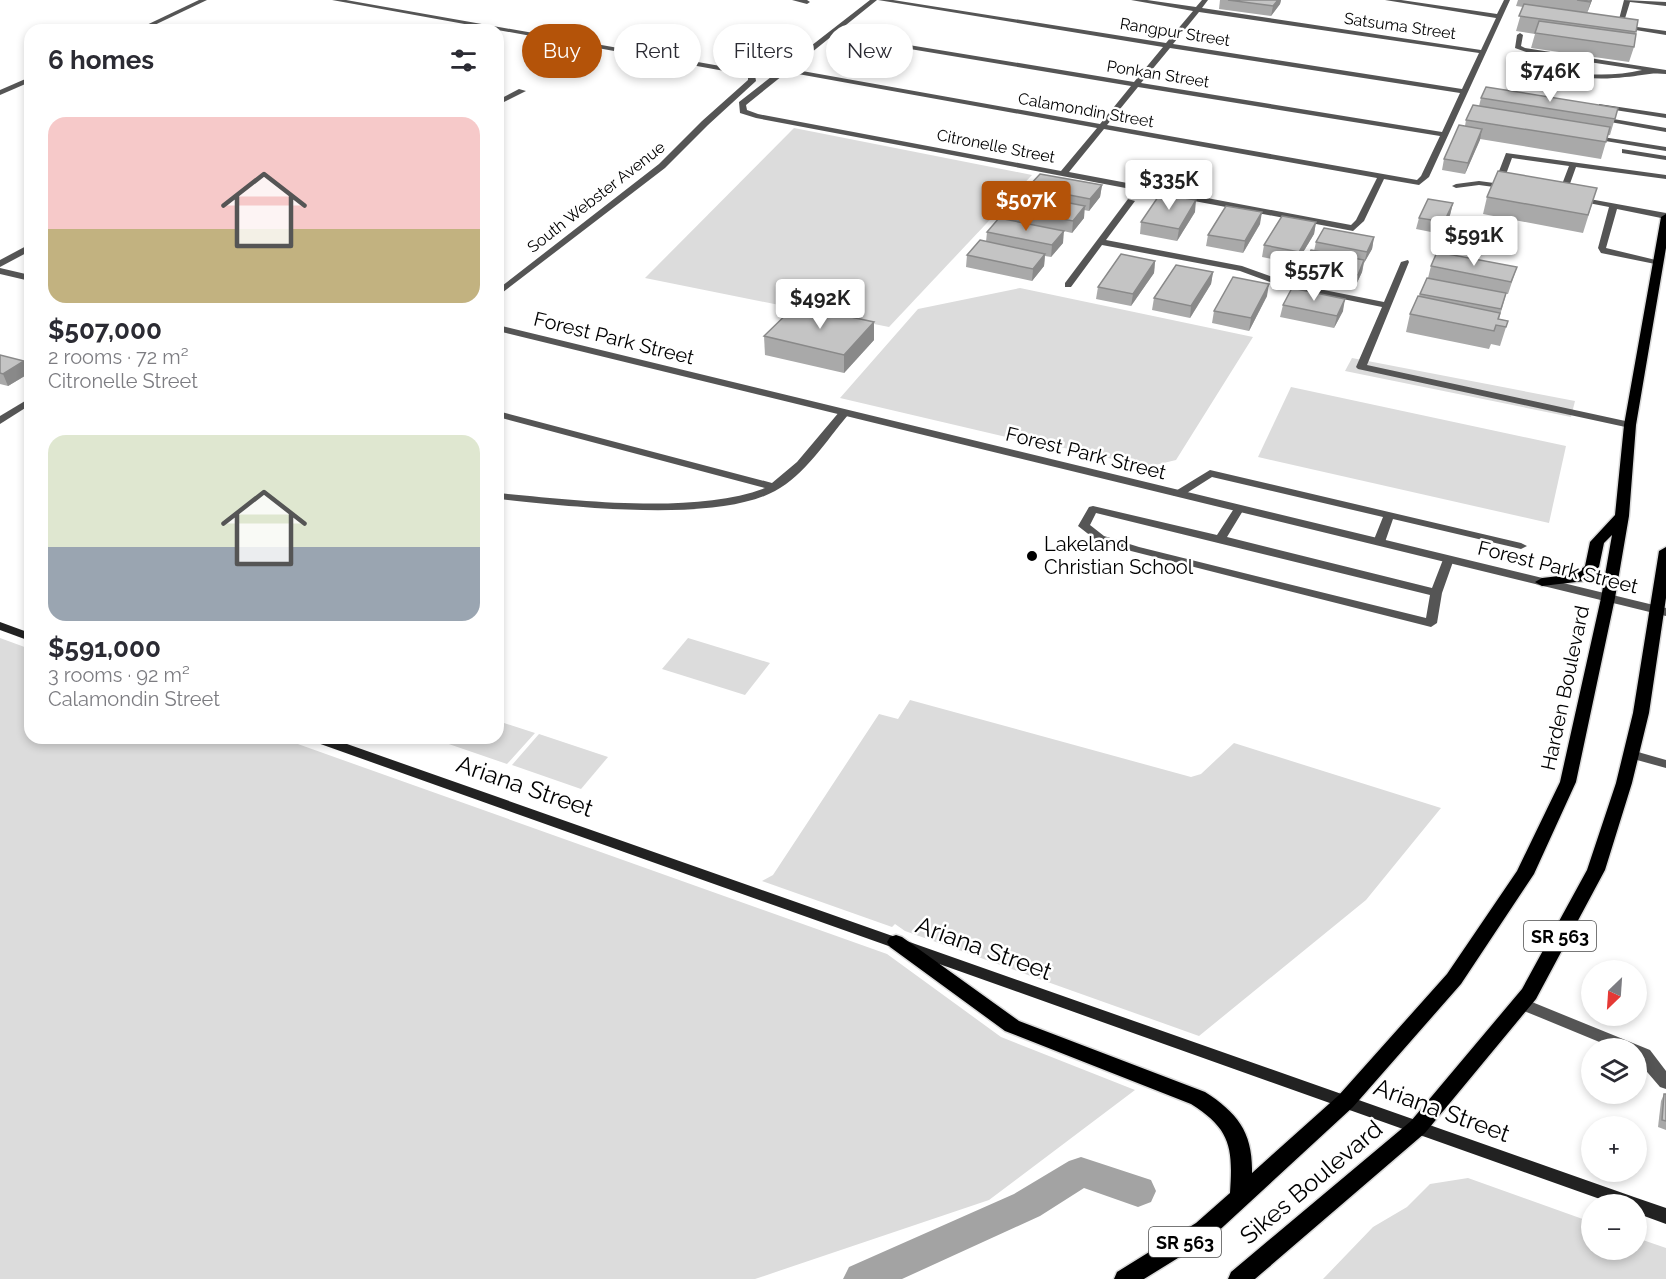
<!DOCTYPE html>
<meta charset="utf-8">
<style>
body{margin:0;font-family:Raleway,sans-serif;background:#f2f2f3;color:#2b2b33;height:100vh;display:flex;flex-direction:column;font-size:22px;white-space:nowrap}
*{box-sizing:border-box;margin:0}
p{font-size:20px;color:#7c7c81}
.icon{flex:none;width:33px;height:33px;fill:none;stroke:currentColor;stroke-width:2;stroke-linecap:round;stroke-linejoin:round}
.map{position:relative;flex:1;overflow:hidden}
.panel{position:absolute;left:24px;top:24px;width:480px;height:720px;display:flex;flex-direction:column;background:#fff;border-radius:18px;box-shadow:0 3px 9px #0003}
.panel>*{flex:none}
.top-card{position:absolute;left:522px;top:24px;width:570px;height:54px;display:flex;gap:12px}
.needle{width:39px;rotate:205deg}
.controls{position:absolute;left:1581px;top:960px;display:grid;gap:12px}
.controls a{display:grid;place-items:center;width:66px;height:66px;border-radius:50%;background:#fff;box-shadow:0 3px 9px #0003;font-size:30px}
.price{position:absolute;translate:-50% -51px;padding:0 14px;border-radius:6px;background:#fff;color:#222;font-size:20px;line-height:39px;filter:drop-shadow(0 2px 3px #0008)}
.price::after{content:'';position:absolute;left:50%;top:36px;width:18px;height:14px;margin-left:-9px;background:inherit;clip-path:polygon(0 0,100% 0,50% 100%)}
.price.active{background:#b45309;color:#fff}
ul{padding:0;list-style:none}
li{display:grid;align-content:center;gap:12px;height:318px;padding:0 24px}
li span{display:grid;place-items:center;height:186px;border-radius:18px;color:#555}
li>.icon{margin-inline-start:auto}
span .icon{width:108px;height:108px;fill:#fffc;stroke-width:1}
li b{font-size:26px}
h2{display:flex;justify-content:space-between;align-items:center;height:72px;padding:0 24px;font-size:26px}
.chip{padding:0 21px;border-radius:27px;background:#fff;box-shadow:0 3px 9px #0003;font-size:21px;line-height:54px}
.chip.active{background:#b45309;color:#fff}
.map>svg:first-child{display:block}
.green{fill:#dcdcdc}
.lines{fill:none;stroke-linecap:round;stroke-linejoin:round}
.canal{fill:#a3a3a3;fill-rule:evenodd}
.primary-casing{stroke:#dbdbdb;stroke-width:3}
.lane{fill:#555;fill-rule:evenodd}
.street{fill:#555;fill-rule:evenodd}
.secondary{fill:#222;fill-rule:evenodd}
.primary{fill:#000;fill-rule:evenodd}
.wall{fill:#a9a9a9}
.shaded-wall{fill:#898989}
.building{fill:#c4c4c4;stroke:#898989;stroke-width:1.5}
.poi-dot{fill:#000;stroke:#fff;stroke-width:2}
.labels{text-anchor:middle;dominant-baseline:central;stroke-width:5;stroke-linejoin:round;paint-order:stroke}
.far-street-label{font-size:16px;fill:#000;stroke:#fff}
.shield{fill:#fff;stroke:#4c4c4c;stroke-width:1.5}
.shield-label{font-size:18px;font-weight:bold;fill:#000}
.street-label{font-size:20px;fill:#000;stroke:#fff}
.poi-label{font-size:20px;fill:#000;stroke:#fff;text-anchor:start}
.near-street-label{font-size:24px;fill:#000;stroke:#fff}
</style>
<div class="map">
<svg width="1666" height="1279" viewBox="0 0 1666 1279">
<rect width="100%" height="100%" fill="#fff"/>
<g class="green">
<polygon points="794,128 1032,175 889,327 645,278"/>
<polygon points="1020,288 1253,337 1176,460 1147,467 1060,447 1057,449 840,398 918,309"/>
<polygon points="1352,358 1575,401 1571,417 1345,371"/>
<polygon points="1291,387 1566,446 1549,523 1258,457"/>
<polygon points="0,638 30,649 30,738 281,738 887,954 1001,1037 1135,1090 989,1200 755,1279 0,1279"/>
<polygon points="688,638 770,663 745,695 662,669"/>
<polygon points="910,700 1191,777 1201,774 1234,743 1441,808 1366,900 1199,1036 905,931 895,924 892,927 762,881 773,875 879,714 898,719"/>
<polygon points="498,721 535,733 507,764 440,741 443,738 498,738"/>
<polygon points="539,734 608,757 581,789 512,765"/>
<polygon points="1468,1178 1591,1222 1592,1250 1636,1250 1637,1238 1666,1248 1666,1279 1323,1279 1373,1227 1407,1207 1430,1184"/>
</g>
<g class="lines">
<polygon class="canal" points="1081,1157 1151,1180 1156,1191 1151,1202 1138,1207 1084,1188 1040,1216 902,1279 843,1279 849,1267 1014,1194 1069,1161"/>
<g class="primary-casing">
<g id="primary">
<path d="M1666 214V248L1636 425 1629 516 1615 598 1576 782 1534 874 1461 984 1353 1107 1212 1237 1144 1279H1114L1117 1272 1196 1223 1230 1193C1233 1148 1231 1129 1191 1104L1005 1031 890 947 887 942 890 937 896 935 902 937 1019 1021 1205 1092C1238 1113 1253 1133 1252 1173L1339 1095 1447 974 1517 871 1560 782 1601 598 1612 535 1604 543 1599 567 1585 581 1542 586 1535 582 1542 578 1576 574 1585 566 1590 542 1615 515 1624 425 1661 217Z"/>
<polygon points="1666,547 1666,598 1649,713 1632,783 1605,870 1536,999 1425,1133 1255,1279 1228,1279 1231,1272 1411,1121 1522,989 1587,870 1616,783 1633,713 1659,551"/>
</g>
</g>
<g class="lane">
<polygon points="1624,0 1666,2 1666,6 1630,2 1623,25 1666,31 1666,35 1617,27"/>
<path d="M1520 33 1523 35 1521 46 1525 48 1666 70V74C1650 72 1641 76 1625 77 1593 81 1559 77 1530 63L1529 53 1515 48 1517 35ZM1536 54 1642 70C1608 78 1567 76 1536 61Z"/>
<polygon points="1599,104 1666,114 1666,118 1602,108 1599,108"/>
<polygon points="1596,116 1666,128 1666,132 1599,120 1596,120"/>
<polygon points="1590,135 1666,147 1666,151 1593,139 1590,139"/>
<polygon points="1622,149 1666,156 1666,160 1622,153"/>
<polygon points="1506,153 1666,175 1666,179 1576,167 1567,192 1556,191 1552,189 1556,187 1561,187 1569,166 1512,158 1505,177 1513,180 1509,182 1497,181 1496,179"/>
<polygon points="1479,181 1509,185 1513,187 1509,189 1479,185 1456,188 1452,186 1456,184"/>
<polygon points="1573,196 1666,213 1666,219 1617,209 1606,248 1660,261 1660,265 1601,253 1598,248 1609,207 1573,200"/>
<polygon points="1128,199 1135,201 1106,240 1242,266 1289,283 1384,302 1401,262 1408,260 1409,262 1367,365 1630,422 1635,425 1630,428 1358,369 1356,367 1382,307 1284,287 1240,271 1102,245 1071,287 1065,287 1065,283"/>
<path d="M844 410 848 411V415C826 441 805 475 775 491 715 524 567 506 498 499V493C574 500 694 515 765 488L498 417V411L772 483 797 462 840 411Z"/>
<polygon points="1210,470 1521,543 1527,546 1521,549 1393,519 1385,542 1379,545 1373,542 1383,517 1212,477 1182,496 1174,496 1173,494 1174,492"/>
<path d="M1093 506 1217 535 1235 507 1239 506 1244 509 1227 537 1432 588 1444 557 1448 556 1454 559 1442 593 1437 623 1431 627 1131 551 1096 540 1078 526 1089 507ZM1096 513 1430 595 1426 618 1139 547 1104 536 1090 525Z"/>
<polygon points="1631,750 1666,760 1666,768 1626,757 1625,754 1626,751"/>
<polygon points="1522,998 1650,1050 1666,1071 1666,1089 1660,1087 1636,1059 1636,1048 1614,1048 1517,1008 1514,1004 1517,1000"/>
</g>
<g class="street">
<polygon points="199,0 207,0 144,30 136,30"/>
<polygon points="332,0 346,0 743,70 755,75 756,81 708,125 665,168 498,296 498,289 659,164 702,121 748,80 748,78 741,74"/>
<polygon points="792,0 807,0 810,2 807,4"/>
<path d="M870 0H877L836 33 1134 82 1163 47 878 0H893L1166 43 1193 11 1131 0H1147L1196 7 1202 0H1208L1202 8 1481 50 1496 18 1385 0H1401L1497 14 1504 0H1510L1429 177 1419 185 1384 179 1364 221 1353 231 756 118 740 113 739 102ZM1199 12 1479 53 1462 89 1173 44ZM832 36 1131 86 1100 124 791 69ZM1170 48 1460 93 1442 132 1141 83ZM787 72 1097 128 1061 171 758 114 747 110 746 105ZM1138 87 1440 136 1421 176 1417 180 1107 125ZM1104 129 1377 178 1356 220 1351 225 1069 172Z"/>
<polygon points="30,77 30,82 0,95 0,90"/>
<polygon points="519,89 526,91 498,105 498,100"/>
<polygon points="30,244 30,251 0,267 0,260"/>
<polygon points="0,268 30,275 30,281 0,274"/>
<polygon points="498,325 1666,608 1666,616 498,331"/>
<polygon points="30,398 30,405 0,424 0,416"/>
</g>
<g class="secondary">
<polygon points="0,622 30,633 30,641 0,630"/>
<polygon points="311,738 330,738 1634,1197 1666,1208 1666,1224 1636,1213 1636,1204 1614,1204 312,741"/>
</g>
<use href="#primary" class="primary"/>
</g>
<g class="wall">
<polygon points="1220,0 1281,0 1280,4 1271,16 1219,9"/>
<polygon points="1518,0 1592,0 1587,13 1638,20 1635,34 1634,47 1629,62 1531,48 1535,34 1516,31 1523,7 1516,6"/>
<polygon points="1481,98 1618,108 1610,135 1608,135 1601,159 1480,139 1465,174 1442,170 1444,159 1465,126 1466,120 1479,106"/>
<polygon points="1102,185 1100,197 1089,211 1084,210 1084,218 1072,233 1055,229 1063,243 1051,257 1045,256 1044,266 1032,281 966,267 967,255 986,242 987,232 1009,220 1010,209 1027,195 1028,187"/>
<polygon points="1597,188 1583,233 1483,214 1487,197"/>
<polygon points="1453,203 1450,215 1441,234 1416,229 1419,218"/>
<polygon points="1195,212 1177,241 1140,234 1141,222"/>
<polygon points="1316,222 1314,234 1296,264 1262,257 1264,245"/>
<polygon points="1260,224 1243,253 1206,246 1208,235"/>
<polygon points="1374,237 1372,249 1364,263 1362,272 1355,287 1302,277 1304,265 1314,251 1316,242"/>
<polygon points="1155,261 1154,273 1131,306 1096,299 1098,287"/>
<polygon points="1431,266 1517,267 1508,294 1506,294 1499,319 1508,321 1500,346 1491,344 1489,349 1406,332 1410,314 1428,278"/>
<polygon points="1213,272 1211,284 1190,318 1152,310 1154,298"/>
<polygon points="1267,296 1249,331 1212,323 1214,311"/>
<polygon points="1283,305 1343,311 1334,328 1280,317"/>
<polygon points="874,322 874,340 844,373 765,355 764,336"/>
<polygon points="0,355 28,374 8,386 0,384"/>
<polygon points="1664,1094 1666,1094 1666,1130 1658,1127 1661,1101"/>
</g>
<g class="shaded-wall">
<polygon points="1278,0 1281,0 1280,4 1271,16 1273,6"/>
<polygon points="1591,0 1592,0 1586,16"/>
<polygon points="1482,129 1480,140 1465,174 1468,163"/>
<polygon points="1102,185 1100,197 1089,211 1090,199"/>
<polygon points="1196,200 1195,212 1177,241 1179,229"/>
<polygon points="1453,203 1450,215 1441,234 1444,222"/>
<polygon points="1085,206 1084,218 1072,233 1073,221"/>
<polygon points="1262,212 1260,224 1243,253 1245,241"/>
<polygon points="1316,222 1314,234 1296,264 1299,252"/>
<polygon points="1064,231 1063,243 1051,257 1052,245"/>
<polygon points="1374,237 1372,249 1364,263 1367,252"/>
<polygon points="1045,254 1044,266 1032,281 1033,269"/>
<polygon points="1364,260 1362,272 1355,287 1358,275"/>
<polygon points="1155,261 1154,273 1131,306 1133,294"/>
<polygon points="1213,272 1211,284 1190,318 1191,306"/>
<polygon points="1269,284 1267,296 1249,331 1251,318"/>
<polygon points="1345,299 1343,311 1334,328 1337,316"/>
<polygon points="874,322 874,340 844,373 844,355"/>
<polygon points="24,361 28,374 8,386 3,374"/>
</g>
<g class="building">
<polygon points="1228,0 1278,0 1273,6"/>
<polygon points="1577,0 1591,0 1590,2"/>
<polygon points="1524,4 1638,20 1636,32 1519,16"/>
<polygon points="1539,21 1636,34 1634,47 1535,33"/>
<polygon points="1486,87 1618,108 1615,119 1481,98"/>
<polygon points="1473,105 1610,127 1606,142 1466,120"/>
<polygon points="1459,125 1482,129 1468,163 1444,159"/>
<polygon points="1498,171 1597,188 1588,215 1487,197"/>
<polygon points="1040,174 1102,185 1090,199 1028,187"/>
<polygon points="1023,194 1085,206 1073,221 1010,209"/>
<polygon points="1160,194 1196,200 1179,229 1141,222"/>
<polygon points="1428,199 1453,203 1444,222 1419,218"/>
<polygon points="1226,206 1262,212 1245,241 1208,235"/>
<polygon points="1282,216 1316,222 1299,252 1264,245"/>
<polygon points="999,218 1064,231 1052,245 987,232"/>
<polygon points="1324,228 1374,237 1367,252 1316,242"/>
<polygon points="980,240 1045,254 1033,269 967,255"/>
<polygon points="1311,250 1364,260 1358,275 1304,265"/>
<polygon points="1437,252 1517,267 1511,282 1431,266"/>
<polygon points="1121,254 1155,261 1133,294 1098,287"/>
<polygon points="1176,265 1213,272 1191,306 1154,298"/>
<polygon points="1233,277 1269,284 1251,318 1214,311"/>
<polygon points="1427,278 1506,293 1501,309 1420,294"/>
<polygon points="1292,288 1345,299 1337,316 1283,305"/>
<polygon points="1418,296 1500,313 1498,319 1508,321 1506,327 1496,325 1494,331 1410,314"/>
<polygon points="796,305 874,322 844,355 764,336"/>
<polygon points="0,355 24,361 3,374 0,373"/>
<polygon points="1664,1094 1666,1094 1666,1121 1662,1120"/>
</g>
<circle class="poi-dot" cx="1032" cy="556" r="6"/>
<g class="labels">
<g class="far-street-label">
<text transform="translate(1400 26) rotate(8)">Satsuma Street</text>
<text transform="translate(1175 32) rotate(9)">Rangpur Street</text>
<text transform="translate(1158 74) rotate(9)">Ponkan Street</text>
<text transform="translate(1086 110) rotate(10)">Calamondin Street</text>
<text transform="translate(996 146) rotate(11)">Citronelle Street</text>
<text transform="translate(596 197) rotate(-38)">South Webster Avenue</text>
</g>
<g class="shield">
<rect x="1524" y="921" width="72" height="30" rx="4.5"/>
<rect x="1149" y="1227" width="72" height="30" rx="4.5"/>
</g>
<g class="shield-label">
<text x="1560" y="936">SR 563</text>
<text x="1185" y="1242">SR 563</text>
</g>
<g class="street-label">
<text transform="translate(614 338) rotate(14)">Forest Park Street</text>
<text transform="translate(1086 453) rotate(14)">Forest Park Street</text>
<text transform="translate(1558 567) rotate(14)">Forest Park Street</text>
<text transform="translate(1565 688) rotate(-78)">Harden Boulevard</text>
</g>
<g class="poi-label">
<text x="1044" y="544">Lakeland<tspan x="1044" dy="23">Christian School</tspan></text>
</g>
<g class="near-street-label">
<text transform="translate(525 786) rotate(19)">Ariana Street</text>
<text transform="translate(984 948) rotate(20)">Ariana Street</text>
<text transform="translate(1442 1110) rotate(20)">Ariana Street</text>
<text transform="translate(1311 1182) rotate(-40)">Sikes Boulevard</text>
</g>
</g>
</svg>
<div class="controls">
<a><svg class="needle" viewBox="-14 -14 28 28"><path d="M0-13l5 13h-10z" fill="#e53935"/><path d="M0 13l5-13h-10z" fill="#7c7c81"/></svg></a>
<a><svg class="icon" aria-label="layers" viewBox="0 0 24 24"><path d="M12 4l9 5-9 5-9-5zM3 14l9 5 9-5"/></svg></a>
<a>+</a>
<a>−</a>
</div>
<b class="price" style="left:1550px;top:103px">$746K</b>
<b class="price" style="left:1169px;top:211px">$335K</b>
<b class="price active" style="left:1026px;top:232px">$507K</b>
<b class="price" style="left:1474px;top:267px">$591K</b>
<b class="price" style="left:1314px;top:302px">$557K</b>
<b class="price" style="left:820px;top:330px">$492K</b>
<div class="top-card">
<a class="chip active">Buy</a>
<a class="chip">Rent</a>
<a class="chip">Filters</a>
<a class="chip">New</a>
</div>
<section class="panel">
<h2>6 homes<svg class="icon" aria-label="filters" viewBox="0 0 24 24"><path d="M4 7h16M4 17h16"/><circle cx="9" cy="7" r="2"/><circle cx="15" cy="17" r="2"/></svg></h2>
<ul>
<li><span style="background:linear-gradient(#f6c9c9 60%,#c2b280 0)"><svg class="icon" aria-label="home" viewBox="0 0 24 24"><path d="M3 11l9-7 9 7M6 9v11h12V9"/></svg></span><div><b>$507,000</b><p>2 rooms · 72 m²</p><p>Citronelle Street</p></div></li>
<li><span style="background:linear-gradient(#dfe7d0 60%,#9aa5b1 0)"><svg class="icon" aria-label="home" viewBox="0 0 24 24"><path d="M3 11l9-7 9 7M6 9v11h12V9"/></svg></span><div><b>$591,000</b><p>3 rooms · 92 m²</p><p>Calamondin Street</p></div></li>
</ul>
</section>
</div>
